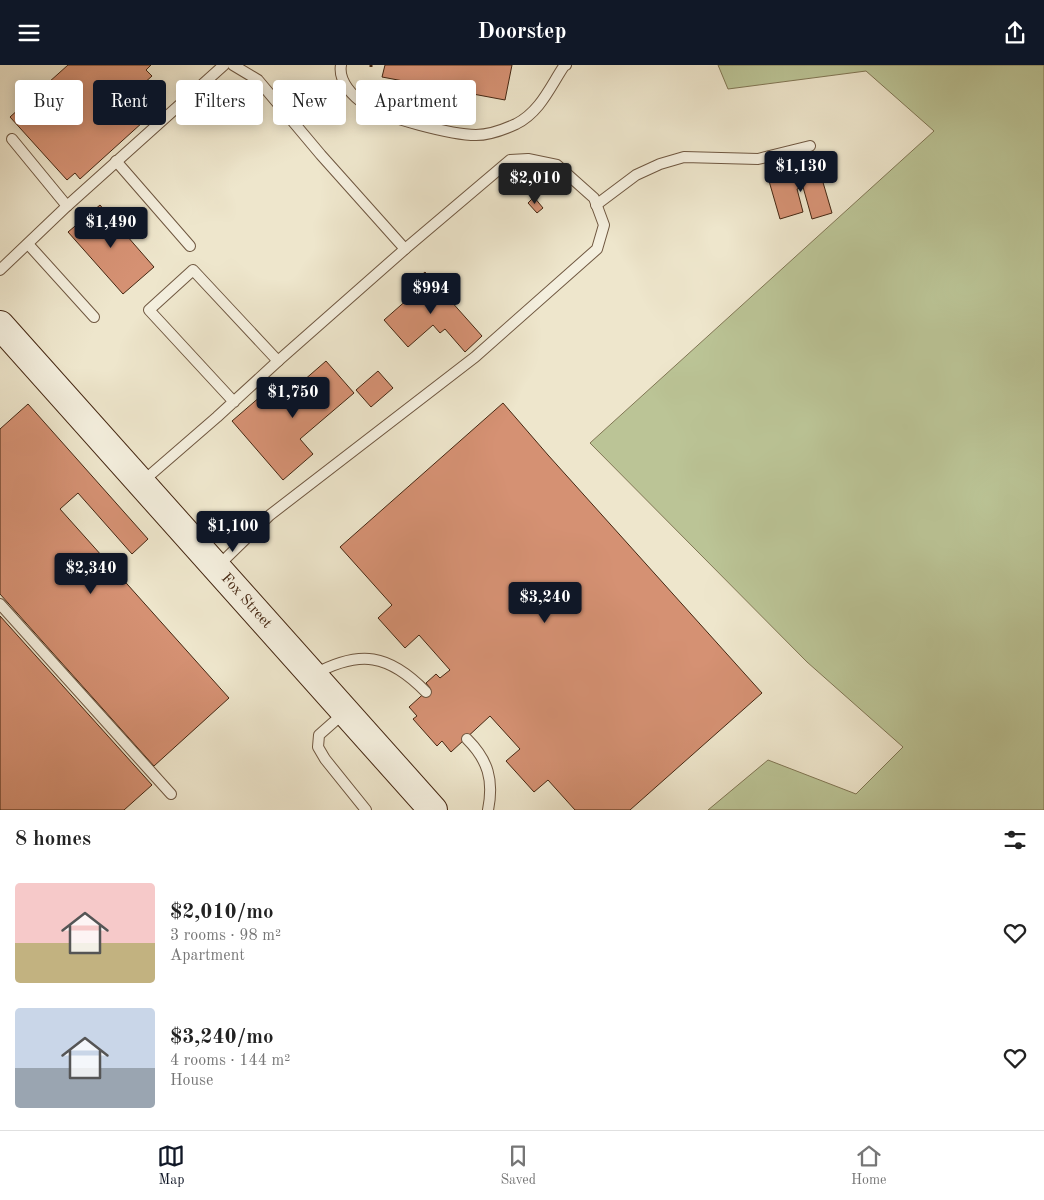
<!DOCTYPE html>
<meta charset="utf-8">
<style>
body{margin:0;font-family:"Old Standard TT",serif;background:#f6f6f6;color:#222;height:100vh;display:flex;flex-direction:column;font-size:19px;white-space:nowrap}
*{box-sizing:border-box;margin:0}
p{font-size:16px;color:#767676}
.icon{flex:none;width:28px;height:28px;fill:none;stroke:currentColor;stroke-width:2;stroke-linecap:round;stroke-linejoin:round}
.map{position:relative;height:745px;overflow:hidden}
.sheet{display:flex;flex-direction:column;background:#fff;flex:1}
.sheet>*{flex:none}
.guide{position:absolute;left:15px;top:15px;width:500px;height:45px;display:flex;gap:10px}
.price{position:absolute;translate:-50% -42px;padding:0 11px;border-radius:5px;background:#111827;color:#fff;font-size:16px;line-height:32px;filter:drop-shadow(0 1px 2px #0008)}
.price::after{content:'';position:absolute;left:50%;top:30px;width:15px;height:11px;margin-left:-8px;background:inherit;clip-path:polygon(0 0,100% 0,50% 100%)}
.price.active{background:#222;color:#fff}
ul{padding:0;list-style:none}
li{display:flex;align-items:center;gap:15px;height:125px;padding:0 15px}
li span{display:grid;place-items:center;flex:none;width:140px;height:100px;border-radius:5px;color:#555}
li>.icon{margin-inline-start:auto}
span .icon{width:60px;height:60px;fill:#fffc;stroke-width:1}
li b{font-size:21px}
h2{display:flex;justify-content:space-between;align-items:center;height:60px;padding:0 15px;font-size:21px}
.chip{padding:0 18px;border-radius:5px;background:#fff;box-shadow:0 2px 12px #0003;font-size:18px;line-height:45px}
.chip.active{background:#111827;color:#fff}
header{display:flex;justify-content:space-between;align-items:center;height:65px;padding:0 15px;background:#111827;color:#fff;font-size:22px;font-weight:700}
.tabs{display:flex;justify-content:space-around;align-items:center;height:70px;border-top:1px solid #e0e0e0;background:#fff;font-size:14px;color:#767676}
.tabs a{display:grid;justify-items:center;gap:2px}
.tabs .active{color:#111827}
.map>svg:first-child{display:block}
.green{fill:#bbc496;stroke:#807654}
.building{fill:#d59173;stroke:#452712}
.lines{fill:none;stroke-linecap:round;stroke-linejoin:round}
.lane-casing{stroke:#6f5740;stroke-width:12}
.secondary-casing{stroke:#452712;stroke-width:30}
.path{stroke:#452712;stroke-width:3;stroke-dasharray:4 2.5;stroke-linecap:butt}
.lane{stroke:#f4efde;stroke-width:10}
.secondary{stroke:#f4efde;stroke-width:28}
.labels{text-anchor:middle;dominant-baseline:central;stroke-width:4.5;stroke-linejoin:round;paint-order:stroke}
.street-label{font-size:15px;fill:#452712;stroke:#f4efde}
</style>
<header><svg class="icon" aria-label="menu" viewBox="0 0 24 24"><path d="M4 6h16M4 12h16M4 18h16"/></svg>Doorstep<svg class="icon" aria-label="share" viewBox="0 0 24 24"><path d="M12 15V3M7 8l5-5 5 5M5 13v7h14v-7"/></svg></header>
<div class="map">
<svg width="1044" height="745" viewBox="0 0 1044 745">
<rect width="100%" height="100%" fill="#eee6cc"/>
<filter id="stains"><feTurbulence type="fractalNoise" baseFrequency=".004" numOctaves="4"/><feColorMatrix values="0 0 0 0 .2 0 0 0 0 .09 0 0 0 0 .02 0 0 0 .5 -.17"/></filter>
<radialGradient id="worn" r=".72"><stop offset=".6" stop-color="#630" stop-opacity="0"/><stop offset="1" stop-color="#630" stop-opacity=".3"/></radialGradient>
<polygon class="green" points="718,0 1044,0 1044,745 708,745 768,695 856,729 903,682 807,597 590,378 934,66 866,6 728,24"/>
<g class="building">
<polygon points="68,0 151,0 146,5 152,11 124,36 143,57 80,114 75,108 67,115 10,52"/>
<polygon points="385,0 512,0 505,35 382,12"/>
<polygon points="817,97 832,148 812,154 803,122 797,124 803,147 780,154 769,116 793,109 795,117 802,115 798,102"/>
<polygon points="534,132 543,143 537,148 528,138"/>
<polygon points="100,140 154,202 123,229 68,167"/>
<polygon points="425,207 482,271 465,287 445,264 440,268 433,260 408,282 384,255 409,233 403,226"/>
<polygon points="326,296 354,328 300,374 313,389 283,415 232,356 261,331 272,343"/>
<polygon points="378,306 393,323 371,342 356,325"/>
<polygon points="503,338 548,390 762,628 630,745 575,745 548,715 534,727 506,696 520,684 490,651 451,687 442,676 437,681 413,654 417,651 409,642 430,623 426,618 436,609 440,613 450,605 419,570 405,583 378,553 392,540 340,482"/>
<polygon points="28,339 148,474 132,489 78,428 60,444 229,633 154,701 0,529 0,364"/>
<polygon points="0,551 152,720 124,745 0,745"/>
</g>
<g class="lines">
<g class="lane-casing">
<g id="lane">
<polyline points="233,0 258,15 321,90 405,184"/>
<path d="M341 0C338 16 353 32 366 40 386 53 452 70 476 70 490 70 503 65 516 59 540 47 550 22 564 1L566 0"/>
<polyline points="12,74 67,141"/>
<polyline points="116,96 190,181"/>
<polyline points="596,140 636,110 660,99 684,92 758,94 810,81"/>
<polyline points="28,179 94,252"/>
<polyline points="0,205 67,141 224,0"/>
<polyline points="142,417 217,352 278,296 193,205 149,245 234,337"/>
<polyline points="218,501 270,450 475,292 597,184 604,160 594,133 557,100 528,94 510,95 405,184 278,296"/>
<polyline points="0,539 171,729"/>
<path d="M313 610C360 584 389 589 426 627"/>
<polyline points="345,647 319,670 318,682 325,694 366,745"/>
<path d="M467 674C488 695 494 715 488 745"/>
</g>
</g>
<g class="secondary-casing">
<g id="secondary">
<path id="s1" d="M0 260 433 745"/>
</g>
</g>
<polyline class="path" points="371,2 371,0"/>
<use href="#lane" class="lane"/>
<use href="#secondary" class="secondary"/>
</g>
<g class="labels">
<g class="street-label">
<text stroke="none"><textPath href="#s1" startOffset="370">Fox Street</textPath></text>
</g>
</g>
<rect width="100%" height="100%" filter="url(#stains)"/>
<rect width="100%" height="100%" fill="url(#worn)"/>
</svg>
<b class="price" style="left:801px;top:128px">$1,130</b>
<b class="price active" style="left:535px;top:140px">$2,010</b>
<b class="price" style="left:111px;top:184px">$1,490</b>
<b class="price" style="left:431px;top:250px">$994</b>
<b class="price" style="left:293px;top:354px">$1,750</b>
<b class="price" style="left:233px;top:488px">$1,100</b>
<b class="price" style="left:91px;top:530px">$2,340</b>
<b class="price" style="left:545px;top:559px">$3,240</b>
<div class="guide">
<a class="chip">Buy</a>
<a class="chip active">Rent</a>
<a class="chip">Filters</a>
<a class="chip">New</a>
<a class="chip">Apartment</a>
</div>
</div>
<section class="sheet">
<h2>8 homes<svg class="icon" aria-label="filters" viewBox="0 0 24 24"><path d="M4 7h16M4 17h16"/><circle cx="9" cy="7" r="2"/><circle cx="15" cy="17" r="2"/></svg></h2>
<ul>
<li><span style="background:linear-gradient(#f6c9c9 60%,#c2b280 0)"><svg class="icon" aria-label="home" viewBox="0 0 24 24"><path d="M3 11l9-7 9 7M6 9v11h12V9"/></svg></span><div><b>$2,010/mo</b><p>3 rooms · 98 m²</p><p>Apartment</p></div><svg class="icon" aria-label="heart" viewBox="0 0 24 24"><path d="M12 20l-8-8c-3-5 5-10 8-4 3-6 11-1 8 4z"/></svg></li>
<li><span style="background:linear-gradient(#c9d6e8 60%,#9aa5b1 0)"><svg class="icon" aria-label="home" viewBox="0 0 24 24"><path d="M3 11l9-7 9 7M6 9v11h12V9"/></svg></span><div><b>$3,240/mo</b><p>4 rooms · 144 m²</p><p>House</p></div><svg class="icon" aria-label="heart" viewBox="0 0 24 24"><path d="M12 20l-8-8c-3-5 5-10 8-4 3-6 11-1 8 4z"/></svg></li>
</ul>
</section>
<nav class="tabs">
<a class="active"><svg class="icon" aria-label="map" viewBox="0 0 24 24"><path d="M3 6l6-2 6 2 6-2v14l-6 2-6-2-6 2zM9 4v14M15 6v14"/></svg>Map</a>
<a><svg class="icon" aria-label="saved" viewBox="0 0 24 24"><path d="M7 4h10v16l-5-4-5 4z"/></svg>Saved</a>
<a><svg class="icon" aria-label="home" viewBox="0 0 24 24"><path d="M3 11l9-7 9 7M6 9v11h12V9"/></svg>Home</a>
</nav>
